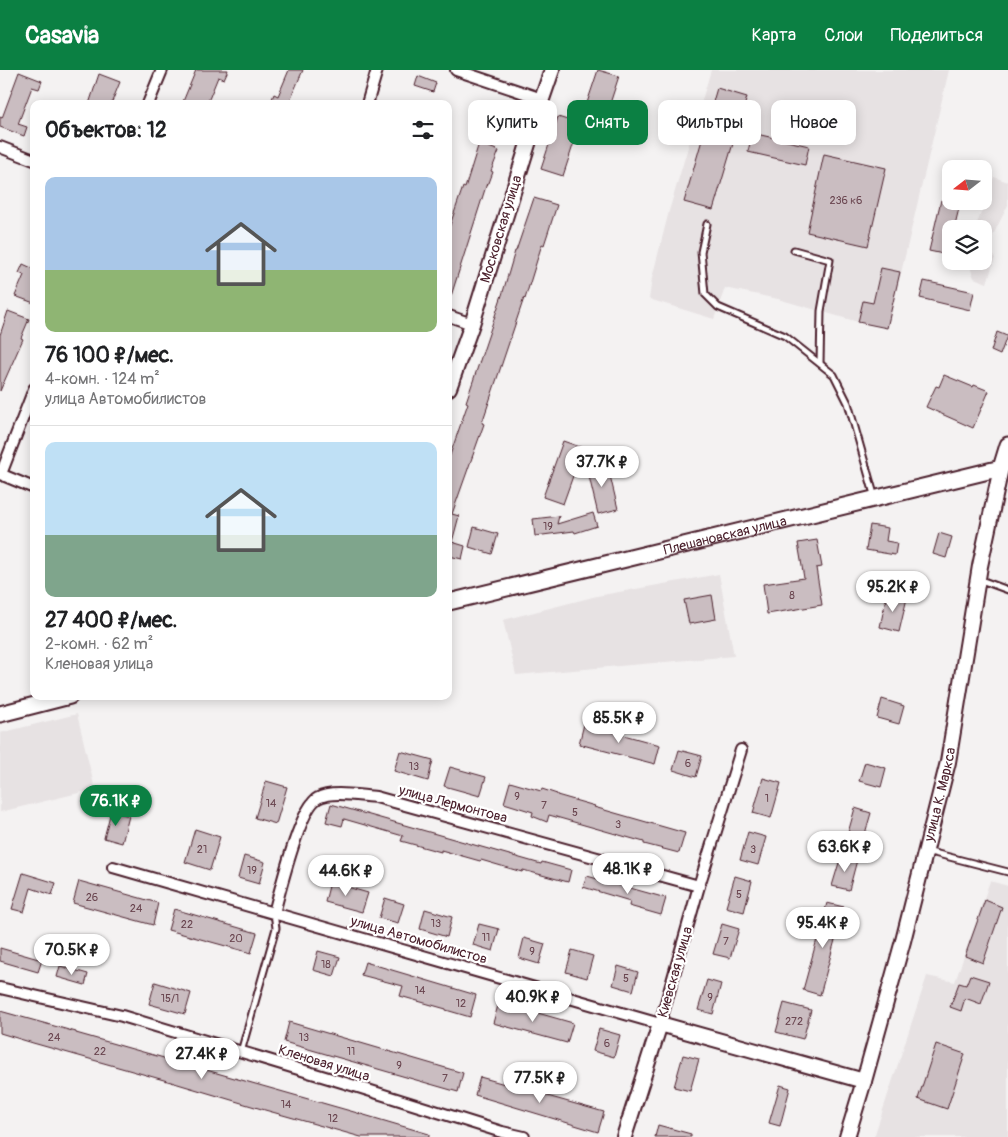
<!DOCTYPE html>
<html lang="ru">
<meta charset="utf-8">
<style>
body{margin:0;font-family:Pangolin,sans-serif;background:#f6f6f6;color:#202124;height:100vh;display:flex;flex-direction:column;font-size:19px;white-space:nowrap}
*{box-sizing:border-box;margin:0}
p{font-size:16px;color:#757577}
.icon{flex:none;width:28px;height:28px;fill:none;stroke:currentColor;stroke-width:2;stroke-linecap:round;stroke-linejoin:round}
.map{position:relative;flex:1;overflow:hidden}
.sheet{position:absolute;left:30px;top:30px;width:422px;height:600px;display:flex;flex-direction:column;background:#fff;border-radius:10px;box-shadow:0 2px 12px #0003}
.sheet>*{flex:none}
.top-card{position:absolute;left:468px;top:30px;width:465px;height:45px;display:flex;gap:10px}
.needle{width:32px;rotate:253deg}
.buttons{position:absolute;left:942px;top:90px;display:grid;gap:10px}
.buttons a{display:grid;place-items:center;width:50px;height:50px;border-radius:10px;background:#fff;box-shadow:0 2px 12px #0003;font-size:25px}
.price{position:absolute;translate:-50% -42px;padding:0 11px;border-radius:18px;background:#fff;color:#222;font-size:16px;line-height:32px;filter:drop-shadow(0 1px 2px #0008)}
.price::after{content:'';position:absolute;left:50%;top:30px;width:15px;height:11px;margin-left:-8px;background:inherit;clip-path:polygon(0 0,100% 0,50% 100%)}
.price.selected{background:#0b8043;color:#fff}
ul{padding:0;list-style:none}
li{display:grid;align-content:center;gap:10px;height:265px;padding:0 15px}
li+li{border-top:1px solid #e0e0e0}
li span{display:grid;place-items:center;height:155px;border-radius:10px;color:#555}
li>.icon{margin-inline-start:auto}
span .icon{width:90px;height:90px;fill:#fffc;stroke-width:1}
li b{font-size:21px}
h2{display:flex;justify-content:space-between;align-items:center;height:60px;padding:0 15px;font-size:21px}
.pill{padding:0 18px;border-radius:10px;background:#fff;box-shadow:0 2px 12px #0003;font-size:18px;line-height:45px}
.pill.selected{background:#0b8043;color:#fff}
header{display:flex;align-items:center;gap:30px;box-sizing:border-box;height:70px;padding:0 25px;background:#0b8043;color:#fff}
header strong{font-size:24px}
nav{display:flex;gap:28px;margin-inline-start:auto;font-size:18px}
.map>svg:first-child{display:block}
.built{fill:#e7e2e3}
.building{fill:#cabdc1;stroke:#4a1f2b}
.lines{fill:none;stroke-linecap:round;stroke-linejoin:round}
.service-casing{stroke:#4a1f2b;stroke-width:9}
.minor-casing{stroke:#4a1f2b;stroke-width:14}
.tertiary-casing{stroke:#4a1f2b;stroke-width:18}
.secondary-casing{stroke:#4a1f2b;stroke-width:19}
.service{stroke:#fff;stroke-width:5}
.minor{stroke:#fff;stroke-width:10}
.tertiary{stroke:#fff;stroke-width:14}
.secondary{stroke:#fff;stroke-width:15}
.labels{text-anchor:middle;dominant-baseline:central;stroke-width:4.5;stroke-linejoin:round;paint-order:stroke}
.number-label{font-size:11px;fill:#6a4650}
.street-label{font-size:14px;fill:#4a1f2b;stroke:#fff}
</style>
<header>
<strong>Casavia</strong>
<nav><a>Карта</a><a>Слои</a><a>Поделиться</a></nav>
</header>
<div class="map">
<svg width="1008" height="1067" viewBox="0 0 1008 1067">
<rect width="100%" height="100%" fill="#f4f2f2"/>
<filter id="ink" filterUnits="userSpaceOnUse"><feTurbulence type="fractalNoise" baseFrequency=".02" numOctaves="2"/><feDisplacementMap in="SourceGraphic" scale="10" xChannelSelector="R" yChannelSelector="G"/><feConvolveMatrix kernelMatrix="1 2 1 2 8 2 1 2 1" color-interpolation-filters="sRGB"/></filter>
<g filter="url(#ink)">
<g class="built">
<polygon points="711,0 949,0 888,258 858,252 778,229 725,218 714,249 649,229 652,208 669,141"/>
<polygon points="994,107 1008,112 1008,135 986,179 995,188 987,213 974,208 968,191 984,191 984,159 975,159"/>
<polygon points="719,504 734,586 516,605 503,550 597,526"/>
<polygon points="77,644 95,719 0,742 0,663"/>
<polygon points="990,811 1008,816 1008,1067 874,1067 927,906 955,912"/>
</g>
<g class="building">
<polygon points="196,0 228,0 224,9 218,7 207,34 182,34"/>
<polygon points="289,0 303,0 290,30 297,34 270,34 274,24 278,26"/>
<polygon points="598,0 619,6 601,61 580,54"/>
<polygon points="19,2 42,11 39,19 32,17 18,54 27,57 24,66 0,57 0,47 2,48"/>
<polygon points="99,4 120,12 111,34 89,34"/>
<polygon points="418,6 436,13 433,22 415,16"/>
<polygon points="717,18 747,27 713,140 684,132"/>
<polygon points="488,35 511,44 504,62 481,53"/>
<polygon points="558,47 580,54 563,106 541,99"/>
<polygon points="752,63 809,76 805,95 748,82"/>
<polygon points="479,73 499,81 491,101 493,102 489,113 487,113 451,226 449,226 449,158 463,117 465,118"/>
<polygon points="824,84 886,98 868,176 807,162"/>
<polygon points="534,128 557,135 544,175 542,174 525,229 524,228 482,353 484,354 452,444 459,446 452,472 465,476 462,489 449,486 449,388 468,333 466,332 503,222 515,181 516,181"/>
<polygon points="941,130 960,134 954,159 951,159 951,171 948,185 929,181"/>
<polygon points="23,194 34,199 34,233 15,226 24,205 19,203"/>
<polygon points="881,198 900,202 887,258 858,252 863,231 873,233"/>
<polygon points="924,211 974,222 970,240 920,228"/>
<polygon points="8,241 29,249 21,268 23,269 0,321 0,265"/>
<polygon points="997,262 1007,266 1000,285 991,281"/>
<polygon points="944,305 973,317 974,315 989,321 973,358 926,337 936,316 939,317"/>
<polygon points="563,371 583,378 563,434 543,427"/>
<polygon points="607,393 618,439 598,444 587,398"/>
<polygon points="593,443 597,456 575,463 574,461 535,466 533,449 559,446 557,454"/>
<polygon points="870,455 888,458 886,471 897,473 895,485 866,480"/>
<polygon points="474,457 498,464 492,484 469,477"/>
<polygon points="939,463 952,467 946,488 933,484"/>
<polygon points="817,470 822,497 816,498 822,535 767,544 763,514 804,508 798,473"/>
<polygon points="887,524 907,528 899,562 880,557"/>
<polygon points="712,525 716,549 689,554 684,530"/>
<polygon points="882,629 904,636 899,654 877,648"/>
<polygon points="584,654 660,675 655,694 579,674"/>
<polygon points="679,680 702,686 696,707 673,700"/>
<polygon points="400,681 433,690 428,711 394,701"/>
<polygon points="865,692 886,698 881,717 859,711"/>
<polygon points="450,697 486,707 480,726 444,716"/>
<polygon points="763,708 781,713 771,748 753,743"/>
<polygon points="266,711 287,717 276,754 255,748"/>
<polygon points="510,712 541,721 542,719 557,724 557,725 595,736 594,737 685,763 679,783 644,774 644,772 549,745 547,752 532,746 533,742 504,733"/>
<polygon points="331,734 541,794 542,792 571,800 568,812 523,800 522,802 481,790 480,791 441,780 441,782 401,771 403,766 344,749 342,756 326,752"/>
<polygon points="855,738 871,743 862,774 846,770"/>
<polygon points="111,741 129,746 122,773 104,768"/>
<polygon points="195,759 220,767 210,800 185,792"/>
<polygon points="748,762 766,767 758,795 740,790"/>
<polygon points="244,786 265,792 259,814 238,808"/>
<polygon points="841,786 857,790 849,820 832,816"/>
<polygon points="23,803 56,813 52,825 31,818 24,842 12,839"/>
<polygon points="587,806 666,828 661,845 629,836 630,831 583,817"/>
<polygon points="735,806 752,811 744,842 726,837"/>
<polygon points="79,811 158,833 153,855 73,833"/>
<polygon points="330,812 368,823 362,842 325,832"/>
<polygon points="385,828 404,834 398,853 379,848"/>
<polygon points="985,830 1002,837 983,893 965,886"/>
<polygon points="827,833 844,837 820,925 803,920"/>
<polygon points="174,839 257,863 251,883 168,860"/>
<polygon points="425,839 452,847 447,867 420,859"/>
<polygon points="479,854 499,859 493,881 473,875"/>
<polygon points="722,854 739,859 730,888 713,884"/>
<polygon points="524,868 545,874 539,894 519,888"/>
<polygon points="0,878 42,890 38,902 0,891"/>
<polygon points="572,880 593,886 587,908 566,902"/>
<polygon points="318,881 340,887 334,906 313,900"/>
<polygon points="365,892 476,925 470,947 446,940 446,939 400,926 403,916 361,905"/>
<polygon points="60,896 88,904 85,915 57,907"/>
<polygon points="618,896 638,902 633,921 613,915"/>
<polygon points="970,905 989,911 981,934 965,928 961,941 950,937 959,913 966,915"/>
<polygon points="707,910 721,914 713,944 698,940"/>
<polygon points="155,912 191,923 185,944 149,934"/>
<polygon points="499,932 573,953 567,973 493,953"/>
<polygon points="784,933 811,940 803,969 776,962"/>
<polygon points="0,941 76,962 76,963 354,1042 429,1064 429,1067 361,1067 265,1040 171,1012 33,973 0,963"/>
<polygon points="289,952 463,1003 458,1022 284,972"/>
<polygon points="599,959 620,965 614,987 593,981"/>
<polygon points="936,974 965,984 947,1039 918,1029"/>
<polygon points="683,985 699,989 690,1021 674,1017"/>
<polygon points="480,1007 604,1042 598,1062 475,1025"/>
<polygon points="780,1015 790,1018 780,1056 769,1053"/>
<polygon points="658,1055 691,1064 691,1067 655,1067"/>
</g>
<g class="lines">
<g class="service-casing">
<g id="service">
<polyline points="707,154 701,182 705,224 718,237 785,266 834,305 848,333 875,428"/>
<polyline points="794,180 830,190 821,241 820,293"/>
<polyline points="978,509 1008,520"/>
<polyline points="926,781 1008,802"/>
<polyline points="241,982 276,858 274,843"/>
</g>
</g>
<g class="minor-casing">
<g id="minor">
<polyline points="456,0 542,29"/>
<polyline points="148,34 162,0"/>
<polyline points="367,34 377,0"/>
<polyline points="0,77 34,90"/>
<polyline points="449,246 472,254"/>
<polyline points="0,404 34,418"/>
<polyline points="1,404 34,319"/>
<polyline points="113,797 660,954 699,816 741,680"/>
<path d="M274 843C280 821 300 737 318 728 332 720 360 726 376 727L699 816"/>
<polyline points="0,918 122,946 355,1016 502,1062 524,1067"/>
</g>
</g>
<g class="tertiary-casing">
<g id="tertiary">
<polyline points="449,318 472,254 542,29 552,0"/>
<polyline points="624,1067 660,954 864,1011"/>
<path id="s1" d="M847 1067 864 1011 903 871 948 692 980 496 1001 398"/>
</g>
</g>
<g class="secondary-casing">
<g id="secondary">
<path id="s2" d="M449 532 1001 398 1008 375"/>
<polyline points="0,644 70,626"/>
</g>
</g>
<use href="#service" class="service"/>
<use href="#minor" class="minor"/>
<use href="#tertiary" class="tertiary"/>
<use href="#secondary" class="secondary"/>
</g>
</g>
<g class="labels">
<g class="number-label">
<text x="846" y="130">236 к6</text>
<text x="548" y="456">19</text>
<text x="792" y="525">8</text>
<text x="688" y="693">6</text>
<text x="414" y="696">13</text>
<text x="517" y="726">9</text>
<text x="767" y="728">1</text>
<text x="271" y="733">14</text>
<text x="544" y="735">7</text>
<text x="575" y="742">5</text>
<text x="618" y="754">3</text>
<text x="202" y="779">21</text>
<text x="753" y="779">3</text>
<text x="252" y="800">19</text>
<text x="739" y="824">5</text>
<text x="92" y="827">26</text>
<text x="136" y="838">24</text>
<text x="436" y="853">13</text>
<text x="187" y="854">22</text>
<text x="486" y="867">11</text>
<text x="236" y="868">20</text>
<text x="726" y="871">7</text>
<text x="532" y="881">9</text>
<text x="326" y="894">18</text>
<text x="626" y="908">5</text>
<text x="420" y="920">14</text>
<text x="710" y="927">9</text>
<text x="170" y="928">15/1</text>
<text x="461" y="933">12</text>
<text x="794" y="951">272</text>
<text x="54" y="967">24</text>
<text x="304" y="967">13</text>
<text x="607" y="973">6</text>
<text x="100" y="981">22</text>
<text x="351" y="981">11</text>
<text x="399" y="995">9</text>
<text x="445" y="1008">7</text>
<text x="286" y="1034">14</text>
<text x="333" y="1048">12</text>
</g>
<g class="street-label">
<text transform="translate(501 159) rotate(-73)">Московская улица</text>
<text stroke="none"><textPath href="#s2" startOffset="284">Плешановская улица</textPath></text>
<text stroke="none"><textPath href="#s1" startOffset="355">улица К. Маркса</textPath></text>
<text transform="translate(453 734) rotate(15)">улица Лермонтова</text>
<text transform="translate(419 870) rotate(16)">улица Автомобилистов</text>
<text transform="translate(675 902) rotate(-74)">Киевская улица</text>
<text transform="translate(324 993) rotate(17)">Кленовая улица</text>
</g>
</g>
</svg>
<div class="buttons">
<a><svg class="needle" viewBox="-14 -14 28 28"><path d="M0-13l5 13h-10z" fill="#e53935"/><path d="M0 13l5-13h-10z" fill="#757577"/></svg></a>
<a><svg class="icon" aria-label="layers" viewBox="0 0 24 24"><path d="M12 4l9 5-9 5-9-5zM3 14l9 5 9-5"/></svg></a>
</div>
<b class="price" style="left:602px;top:418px">37.7K ₽</b>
<b class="price" style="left:893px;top:543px">95.2K ₽</b>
<b class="price" style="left:619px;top:674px">85.5K ₽</b>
<b class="price selected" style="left:116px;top:757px">76.1K ₽</b>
<b class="price" style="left:845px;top:803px">63.6K ₽</b>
<b class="price" style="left:628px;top:825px">48.1K ₽</b>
<b class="price" style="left:346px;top:827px">44.6K ₽</b>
<b class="price" style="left:823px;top:879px">95.4K ₽</b>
<b class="price" style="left:72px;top:906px">70.5K ₽</b>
<b class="price" style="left:533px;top:953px">40.9K ₽</b>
<b class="price" style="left:202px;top:1010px">27.4K ₽</b>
<b class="price" style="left:540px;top:1034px">77.5K ₽</b>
<div class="top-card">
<a class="pill">Купить</a>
<a class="pill selected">Снять</a>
<a class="pill">Фильтры</a>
<a class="pill">Новое</a>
</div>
<section class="sheet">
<h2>Объектов: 12<svg class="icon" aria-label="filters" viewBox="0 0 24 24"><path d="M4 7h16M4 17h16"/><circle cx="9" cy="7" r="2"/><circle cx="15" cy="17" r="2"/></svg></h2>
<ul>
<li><span style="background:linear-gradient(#a9c7e8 60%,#8fb573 0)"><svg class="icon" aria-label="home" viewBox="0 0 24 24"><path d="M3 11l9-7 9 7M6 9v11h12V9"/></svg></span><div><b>76 100 ₽/мес.</b><p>4-комн. · 124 m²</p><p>улица Автомобилистов</p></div></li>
<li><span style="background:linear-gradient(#bfe0f5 60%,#7fa58c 0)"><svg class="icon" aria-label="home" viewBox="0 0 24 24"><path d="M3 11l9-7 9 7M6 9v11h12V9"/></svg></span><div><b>27 400 ₽/мес.</b><p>2-комн. · 62 m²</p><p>Кленовая улица</p></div></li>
</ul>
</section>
</div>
